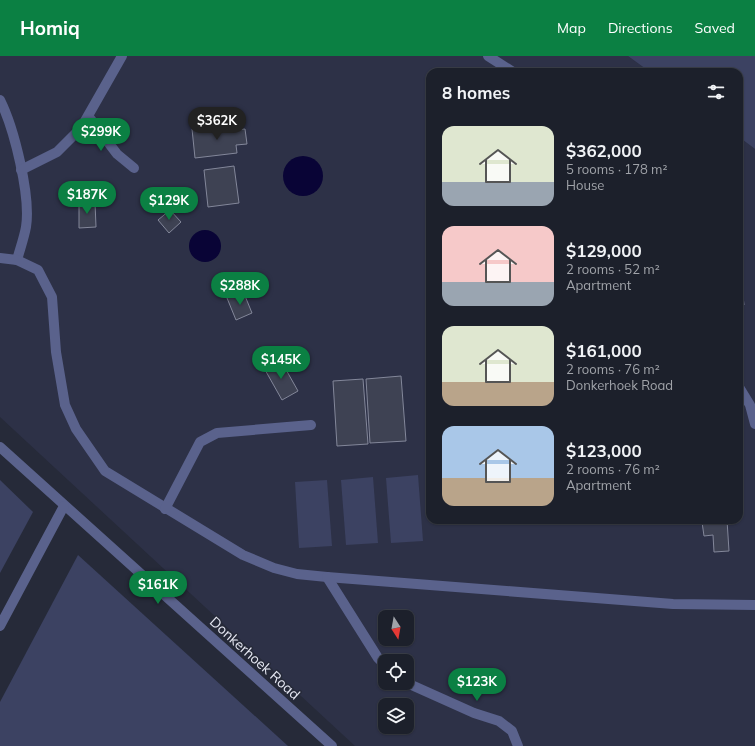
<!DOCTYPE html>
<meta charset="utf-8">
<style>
body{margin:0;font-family:Mulish,sans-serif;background:#252833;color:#f1f3f6;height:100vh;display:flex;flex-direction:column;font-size:15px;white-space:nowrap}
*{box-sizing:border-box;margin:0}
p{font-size:13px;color:#a0a3a9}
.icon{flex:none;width:22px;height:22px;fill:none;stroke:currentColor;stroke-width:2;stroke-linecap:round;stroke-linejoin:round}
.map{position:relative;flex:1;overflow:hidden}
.sheet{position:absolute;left:426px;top:12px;width:317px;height:456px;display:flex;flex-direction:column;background:#1c202b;border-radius:12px;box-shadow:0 1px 3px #0004,0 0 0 1px #3a3e47}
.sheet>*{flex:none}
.needle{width:26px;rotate:169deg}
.tools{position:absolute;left:378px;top:554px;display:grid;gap:8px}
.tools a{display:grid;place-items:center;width:36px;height:36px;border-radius:8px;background:#1c202b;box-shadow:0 1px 3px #0004,0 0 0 1px #3a3e47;font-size:20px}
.price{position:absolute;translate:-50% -34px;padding:0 9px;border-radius:14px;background:#0b8043;color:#fff;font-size:13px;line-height:26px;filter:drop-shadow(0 1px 2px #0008)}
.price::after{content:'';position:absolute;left:50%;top:24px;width:12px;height:9px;margin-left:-6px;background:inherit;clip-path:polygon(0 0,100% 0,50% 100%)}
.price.selected{background:#222;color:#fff}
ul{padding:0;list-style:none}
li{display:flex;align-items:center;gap:12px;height:100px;padding:0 16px}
li span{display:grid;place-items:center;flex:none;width:112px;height:80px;border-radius:12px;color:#555}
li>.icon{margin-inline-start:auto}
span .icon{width:48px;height:48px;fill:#fffc;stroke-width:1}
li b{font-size:17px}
h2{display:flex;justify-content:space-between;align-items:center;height:48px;padding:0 16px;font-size:17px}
header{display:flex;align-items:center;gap:24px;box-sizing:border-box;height:56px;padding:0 20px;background:#0b8043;color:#fff}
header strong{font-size:19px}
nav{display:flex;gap:22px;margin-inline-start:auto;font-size:14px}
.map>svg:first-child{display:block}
.built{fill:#2d3147;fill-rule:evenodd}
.green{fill:#3c4262}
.water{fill:#090436}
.building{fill:#3e4253;stroke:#83879a}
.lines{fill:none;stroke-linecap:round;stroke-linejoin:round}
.minor{stroke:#5a628c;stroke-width:10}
.labels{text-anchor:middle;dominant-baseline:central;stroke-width:3;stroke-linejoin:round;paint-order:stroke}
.street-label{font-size:14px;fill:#e6e8f3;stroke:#262a39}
</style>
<header>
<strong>Homiq</strong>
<nav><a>Map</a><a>Directions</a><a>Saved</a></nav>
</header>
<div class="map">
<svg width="755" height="690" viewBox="0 0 755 690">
<rect width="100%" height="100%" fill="#262a39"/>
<path class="built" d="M0 0H628L650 16H430V464H739V81L755 93V690H355L0 361ZM385 561H407V583H385ZM385 605H407V627H385ZM385 649H407V671H385Z"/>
<g class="green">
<polygon points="628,0 755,0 755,93 739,81 739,16 650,16"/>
<polygon points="418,419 423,485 391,487 386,422"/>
<polygon points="373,421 378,487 346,489 341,424"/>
<polygon points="0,424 33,456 0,517"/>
<polygon points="327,424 332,490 299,492 295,426"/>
<polygon points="78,499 288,690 0,690 0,646"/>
</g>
<g class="water">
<circle cx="303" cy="120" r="20"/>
<circle cx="205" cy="190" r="16"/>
</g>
<g class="building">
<polygon points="233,68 234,74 245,73 247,88 236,89 237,97 195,102 192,73"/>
<polygon points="234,110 239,147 208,151 204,114"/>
<polygon points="79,146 95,146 96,171 79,172"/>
<polygon points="170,154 181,166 169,177 158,164"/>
<polygon points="739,231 742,231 744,249 739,249"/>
<polygon points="243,235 252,257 236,264 227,242"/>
<polygon points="280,303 298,335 282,344 264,312"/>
<polygon points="401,320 406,385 370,387 366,323"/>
<polygon points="363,323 368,388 337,390 333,325"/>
<polygon points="698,464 727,464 729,495 714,496 713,479 704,480 702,466 698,466"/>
</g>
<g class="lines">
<g class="minor">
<polyline points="488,0 513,16"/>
<path d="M0 44C14 72 31 140 26 171 24 182 20 193 17 204"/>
<polyline points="89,61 117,98 134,112"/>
<polyline points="21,114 57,96 81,72 122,0"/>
<polyline points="0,202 17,204 38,214 52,241 56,296 65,349 76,373 105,415 243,499 274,512 297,518 327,521 673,548 755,549"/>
<polyline points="739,331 750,349 755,368"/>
<polyline points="0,391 332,690"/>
<polyline points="165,453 200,386 217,377 311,369"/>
<polyline points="327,521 378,602 385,609"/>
<polyline points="0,570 64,450"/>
<polyline points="407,627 474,657 499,665 512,675 518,690"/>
</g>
</g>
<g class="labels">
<g class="street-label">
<text transform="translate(255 602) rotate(42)">Donkerhoek Road</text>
</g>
</g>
</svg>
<div class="tools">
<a><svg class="needle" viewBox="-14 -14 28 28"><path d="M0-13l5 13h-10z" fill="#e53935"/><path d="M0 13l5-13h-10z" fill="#a0a3a9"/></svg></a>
<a><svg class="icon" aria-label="locate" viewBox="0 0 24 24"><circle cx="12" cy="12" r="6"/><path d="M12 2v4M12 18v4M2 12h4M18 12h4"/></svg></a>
<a><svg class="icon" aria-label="layers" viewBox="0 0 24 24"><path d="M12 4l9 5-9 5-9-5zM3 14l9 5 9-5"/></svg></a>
</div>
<b class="price selected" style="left:217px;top:85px">$362K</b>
<b class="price" style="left:101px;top:96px">$299K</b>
<b class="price" style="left:87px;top:159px">$187K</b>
<b class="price" style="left:169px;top:165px">$129K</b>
<b class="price" style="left:240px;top:250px">$288K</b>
<b class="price" style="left:281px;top:324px">$145K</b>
<b class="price" style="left:158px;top:549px">$161K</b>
<b class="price" style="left:477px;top:646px">$123K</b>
<section class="sheet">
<h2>8 homes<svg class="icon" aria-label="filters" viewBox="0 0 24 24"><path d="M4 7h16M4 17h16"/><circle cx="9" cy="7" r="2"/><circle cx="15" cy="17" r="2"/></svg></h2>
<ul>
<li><span style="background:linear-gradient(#dfe7d0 70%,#9aa5b1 0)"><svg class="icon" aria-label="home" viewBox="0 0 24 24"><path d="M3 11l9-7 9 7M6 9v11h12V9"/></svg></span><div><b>$362,000</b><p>5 rooms · 178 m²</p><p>House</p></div></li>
<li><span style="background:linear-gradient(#f6c9c9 70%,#9aa5b1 0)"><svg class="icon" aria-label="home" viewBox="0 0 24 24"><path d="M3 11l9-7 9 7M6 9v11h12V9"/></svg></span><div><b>$129,000</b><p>2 rooms · 52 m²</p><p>Apartment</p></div></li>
<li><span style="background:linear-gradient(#dfe7d0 70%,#b9a48a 0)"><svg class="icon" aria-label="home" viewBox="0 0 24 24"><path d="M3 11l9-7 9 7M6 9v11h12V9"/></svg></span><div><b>$161,000</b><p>2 rooms · 76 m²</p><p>Donkerhoek Road</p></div></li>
<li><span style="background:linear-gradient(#a9c7e8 65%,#b9a48a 0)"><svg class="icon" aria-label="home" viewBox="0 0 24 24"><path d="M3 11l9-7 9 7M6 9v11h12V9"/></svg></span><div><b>$123,000</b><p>2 rooms · 76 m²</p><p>Apartment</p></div></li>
</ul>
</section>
</div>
